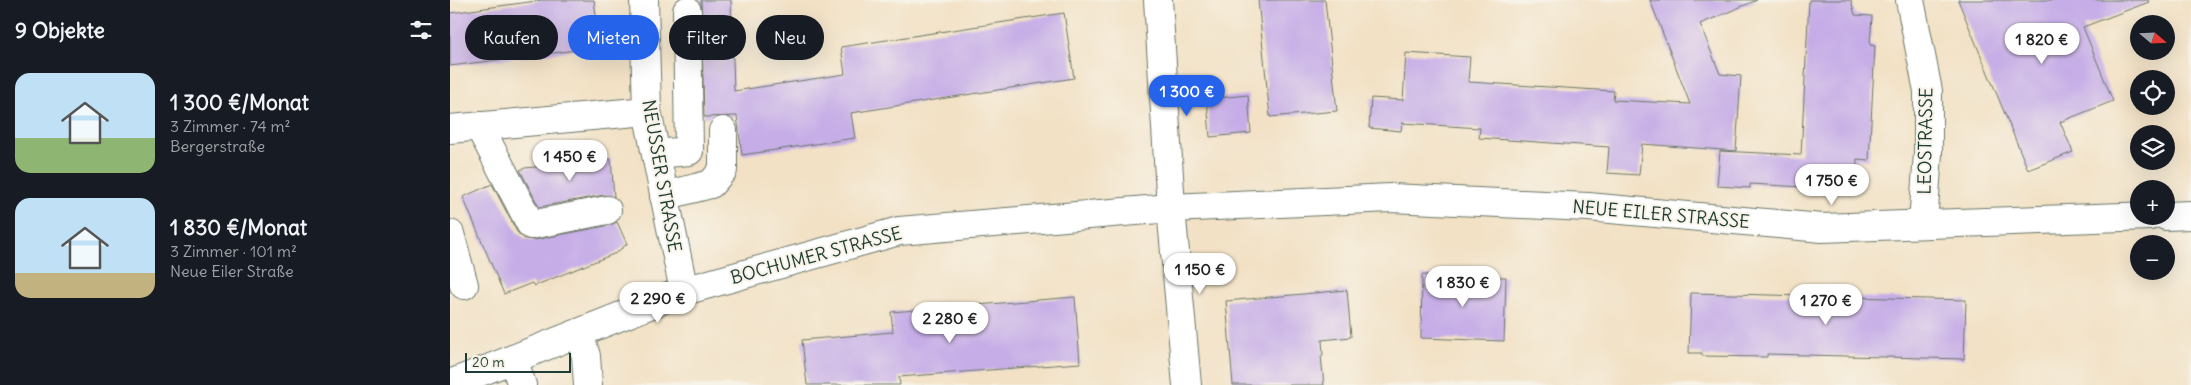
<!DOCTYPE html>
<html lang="de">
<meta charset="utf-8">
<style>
body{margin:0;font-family:Delius,sans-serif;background:#242831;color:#f1f3f6;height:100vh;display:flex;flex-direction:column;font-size:19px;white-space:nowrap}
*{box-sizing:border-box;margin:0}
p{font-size:16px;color:#9ea1a6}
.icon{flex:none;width:28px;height:28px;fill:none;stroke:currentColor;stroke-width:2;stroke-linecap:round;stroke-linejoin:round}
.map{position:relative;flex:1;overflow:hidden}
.details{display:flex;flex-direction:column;background:#171b24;width:450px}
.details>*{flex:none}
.top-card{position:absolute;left:15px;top:15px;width:475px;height:45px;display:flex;gap:10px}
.needle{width:32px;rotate:109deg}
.buttons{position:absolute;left:1680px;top:15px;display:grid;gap:10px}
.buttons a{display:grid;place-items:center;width:45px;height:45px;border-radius:50%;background:#171b24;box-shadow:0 5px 20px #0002;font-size:25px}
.scale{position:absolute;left:15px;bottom:12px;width:106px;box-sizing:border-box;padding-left:5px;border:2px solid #1f3d34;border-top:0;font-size:14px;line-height:18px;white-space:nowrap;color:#1f3d34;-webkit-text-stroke:4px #f7f3e8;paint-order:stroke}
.price{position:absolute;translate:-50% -42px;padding:0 11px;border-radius:18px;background:#fff;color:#222;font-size:16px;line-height:32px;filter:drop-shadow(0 1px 2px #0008)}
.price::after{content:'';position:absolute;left:50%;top:30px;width:15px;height:11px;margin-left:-8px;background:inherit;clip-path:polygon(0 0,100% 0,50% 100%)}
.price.current{background:#2563eb;color:#fff}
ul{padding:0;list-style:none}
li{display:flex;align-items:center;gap:15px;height:125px;padding:0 15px}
li span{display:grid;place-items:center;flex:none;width:140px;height:100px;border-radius:15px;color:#555}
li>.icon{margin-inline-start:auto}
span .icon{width:60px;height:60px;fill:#fffc;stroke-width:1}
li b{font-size:21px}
h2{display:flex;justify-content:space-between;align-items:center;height:60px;padding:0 15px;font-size:21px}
.chip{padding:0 18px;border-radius:22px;background:#171b24;box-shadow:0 5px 20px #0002;font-size:18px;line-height:45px}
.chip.current{background:#2563eb;color:#fff}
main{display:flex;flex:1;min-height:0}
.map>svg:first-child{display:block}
.building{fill:#c6ade7}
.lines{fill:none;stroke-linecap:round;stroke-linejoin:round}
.minor-casing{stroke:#697667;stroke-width:30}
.minor{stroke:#fff;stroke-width:28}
.labels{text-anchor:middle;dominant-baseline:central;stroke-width:4;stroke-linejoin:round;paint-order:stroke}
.street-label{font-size:18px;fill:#1f3d34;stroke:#f7f3e8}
</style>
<main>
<section class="details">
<h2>9 Objekte<svg class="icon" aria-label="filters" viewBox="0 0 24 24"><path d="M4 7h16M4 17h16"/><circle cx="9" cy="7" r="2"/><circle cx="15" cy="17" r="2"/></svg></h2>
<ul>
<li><span style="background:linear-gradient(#bfe0f5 65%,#8fb573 0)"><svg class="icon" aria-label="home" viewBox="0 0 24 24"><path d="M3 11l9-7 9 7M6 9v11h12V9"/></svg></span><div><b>1 300 €/Monat</b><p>3 Zimmer · 74 m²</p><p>Bergerstraße</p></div></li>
<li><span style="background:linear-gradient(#bfe0f5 75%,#c2b280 0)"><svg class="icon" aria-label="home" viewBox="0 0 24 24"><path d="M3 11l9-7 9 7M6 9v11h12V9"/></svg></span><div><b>1 830 €/Monat</b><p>3 Zimmer · 101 m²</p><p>Neue Eiler Straße</p></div></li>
</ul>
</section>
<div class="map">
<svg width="1741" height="385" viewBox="0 0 1741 385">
<rect width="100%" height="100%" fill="#f7f3e8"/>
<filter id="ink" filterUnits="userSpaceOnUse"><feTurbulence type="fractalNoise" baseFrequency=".02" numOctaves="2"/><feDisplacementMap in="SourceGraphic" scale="10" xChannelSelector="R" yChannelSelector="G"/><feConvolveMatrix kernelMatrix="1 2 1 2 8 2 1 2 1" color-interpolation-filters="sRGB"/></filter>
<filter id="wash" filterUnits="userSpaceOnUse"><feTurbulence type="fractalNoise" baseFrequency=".0096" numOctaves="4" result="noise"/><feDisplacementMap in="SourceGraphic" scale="20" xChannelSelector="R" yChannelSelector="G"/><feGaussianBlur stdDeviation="1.12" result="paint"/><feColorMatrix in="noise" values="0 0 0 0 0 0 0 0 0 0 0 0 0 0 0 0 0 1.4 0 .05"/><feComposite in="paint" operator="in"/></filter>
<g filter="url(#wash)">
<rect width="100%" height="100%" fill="#f2e1c5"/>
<g id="blocks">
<g class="building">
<polygon points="93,0 144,0 150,47 0,66 0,13"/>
<polygon points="251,0 281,0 284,91 395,74 391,47 614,13 624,78 401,113 405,138 292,155 287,116 254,117"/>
<polygon points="808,0 875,0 887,111 820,117"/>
<polygon points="1200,0 1307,0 1250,24 1270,74 1291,76 1286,151 1192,144 1189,175 1157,173 1159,147 1029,138 1030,128 952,123 951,131 919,128 921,98 953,100 956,53 1020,57 1018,82 1164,91 1163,100 1240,104"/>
<polygon points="1359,0 1401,0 1405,15 1422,16 1420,45 1425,46 1419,160 1407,159 1406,190 1300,184 1300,188 1267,186 1270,151 1351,155"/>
<polygon points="1508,0 1698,0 1699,2 1633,27 1663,101 1610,122 1623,152 1578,170"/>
<polygon points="798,95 801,133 760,137 757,99"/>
<polygon points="161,159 164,197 154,195 89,207 70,170 75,168"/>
<polygon points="42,184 67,232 75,239 84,240 160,225 167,222 177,244 166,253 84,286 82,283 54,294 13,197"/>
<polygon points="972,275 1056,277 1054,341 971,338"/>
<polygon points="897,290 901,337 872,340 873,356 871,356 874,385 783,385 776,301"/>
<polygon points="1241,293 1516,300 1514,359 1317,354 1317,357 1252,356 1252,353 1239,353"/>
<polygon points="625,297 630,363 449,377 450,385 357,385 352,340 443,332 441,312"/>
</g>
</g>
</g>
<g filter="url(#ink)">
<use href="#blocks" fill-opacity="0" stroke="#697667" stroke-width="1"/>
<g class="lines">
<g class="minor-casing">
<g id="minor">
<polyline points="194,0 197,111 234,291"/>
<polyline points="708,0 721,208 737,385"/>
<polyline points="1460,0 1478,91 1478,153 1473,224"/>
<polyline points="29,126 81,225 157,210"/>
<polyline points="0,129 197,111"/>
<polyline points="206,154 239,151 237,11"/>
<polyline points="214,196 261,184 273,170 273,131"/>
<polyline points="1716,216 1741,215"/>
<polyline points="0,234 14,285"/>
<polyline points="129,333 136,356 138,385"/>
<polyline points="63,359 72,385"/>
<polyline points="0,384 234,291 449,231 721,208 941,198 1138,207 1372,228 1700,216"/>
</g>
</g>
<use href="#minor" class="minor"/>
</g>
</g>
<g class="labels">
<g class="street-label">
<text transform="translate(1475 141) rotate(-89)">LEOSTRASSE</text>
<text transform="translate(212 176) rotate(80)">NEUSSER STRASSE</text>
<text transform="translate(1211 214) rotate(5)">NEUE EILER STRASSE</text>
<text transform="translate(366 255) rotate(-15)">BOCHUMER STRASSE</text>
</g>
</g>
</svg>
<div class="buttons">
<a><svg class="needle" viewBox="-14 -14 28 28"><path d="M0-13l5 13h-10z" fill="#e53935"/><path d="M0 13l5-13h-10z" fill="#9ea1a6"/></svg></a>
<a><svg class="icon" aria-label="locate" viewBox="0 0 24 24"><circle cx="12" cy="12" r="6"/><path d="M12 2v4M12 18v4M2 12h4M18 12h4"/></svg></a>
<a><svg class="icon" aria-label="layers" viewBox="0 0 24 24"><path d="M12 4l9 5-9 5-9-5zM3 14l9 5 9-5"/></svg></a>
<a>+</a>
<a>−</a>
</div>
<div class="scale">20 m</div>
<b class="price" style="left:1592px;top:65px">1 820 €</b>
<b class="price current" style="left:737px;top:117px">1 300 €</b>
<b class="price" style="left:120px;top:182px">1 450 €</b>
<b class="price" style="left:1382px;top:206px">1 750 €</b>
<b class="price" style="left:750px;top:295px">1 150 €</b>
<b class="price" style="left:1013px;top:308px">1 830 €</b>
<b class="price" style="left:208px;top:324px">2 290 €</b>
<b class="price" style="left:1376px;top:326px">1 270 €</b>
<b class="price" style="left:500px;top:344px">2 280 €</b>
<div class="top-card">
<a class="chip">Kaufen</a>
<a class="chip current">Mieten</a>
<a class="chip">Filter</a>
<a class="chip">Neu</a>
</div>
</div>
</main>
